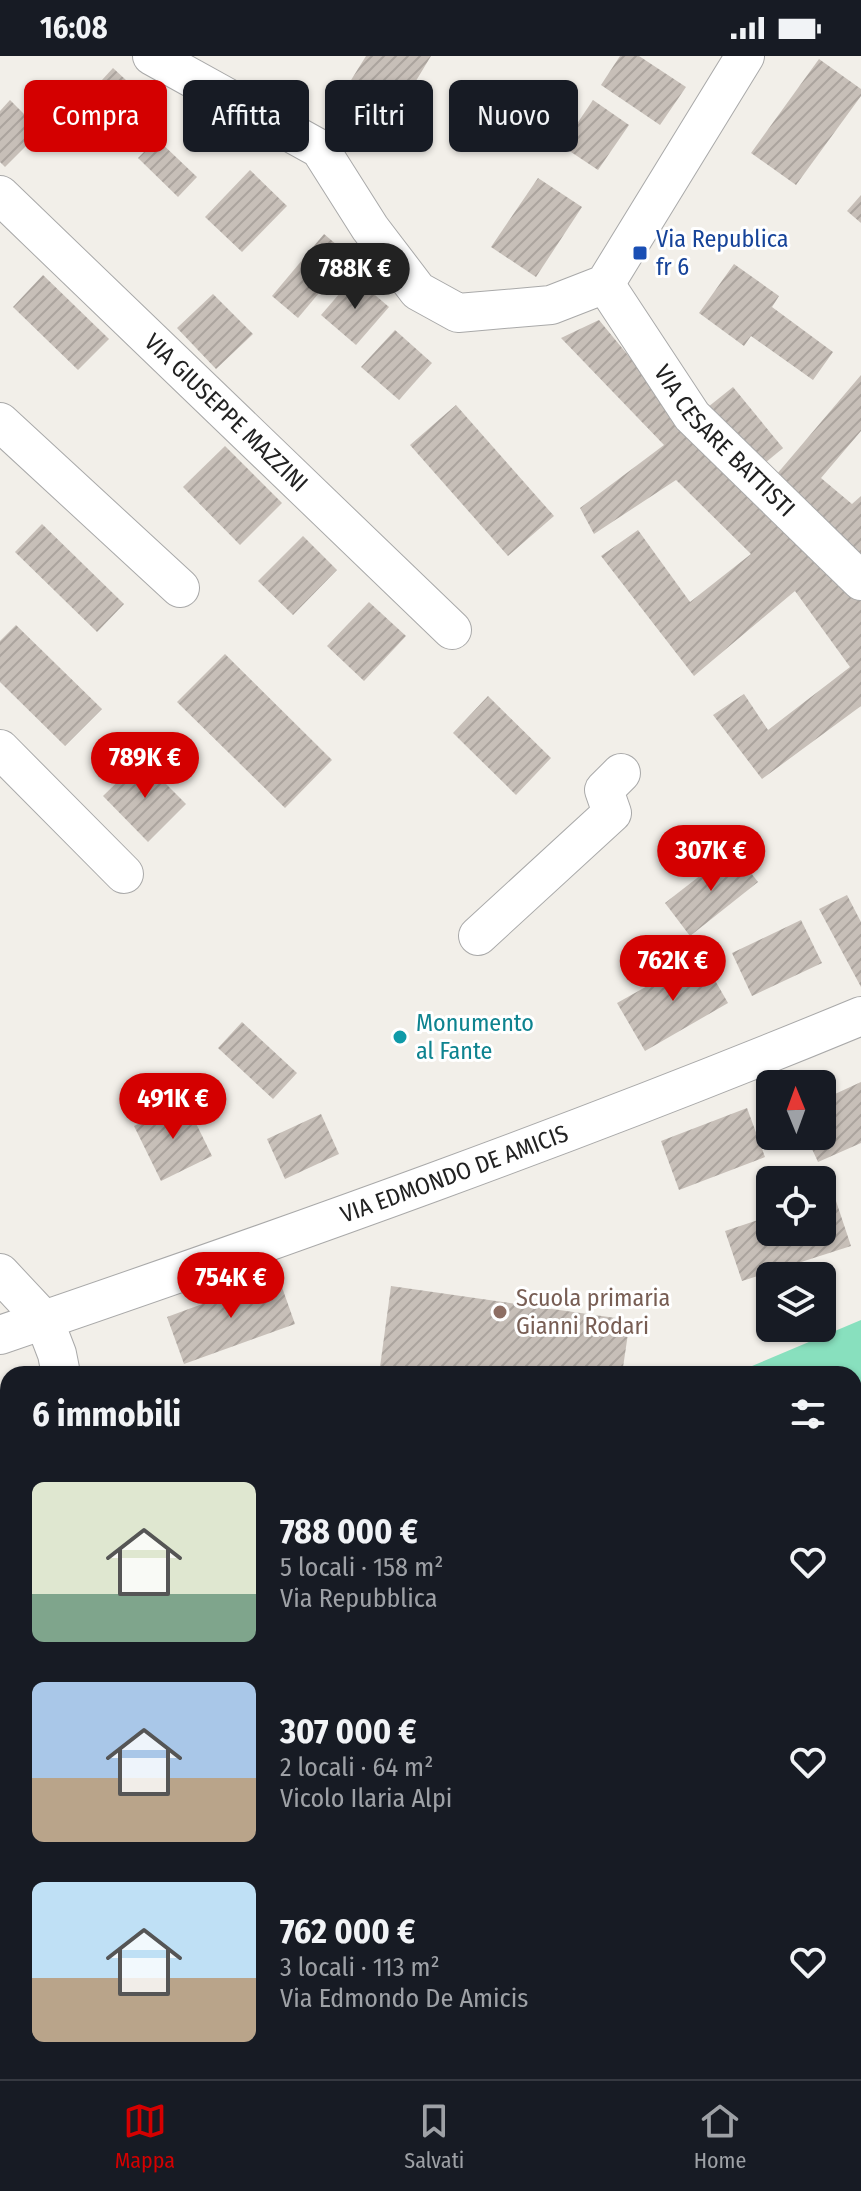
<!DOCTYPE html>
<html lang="it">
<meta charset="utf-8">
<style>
body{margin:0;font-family:"Fira Sans Condensed",sans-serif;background:#242831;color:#f1f3f6;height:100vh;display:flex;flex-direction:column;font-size:30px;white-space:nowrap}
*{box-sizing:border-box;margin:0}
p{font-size:26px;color:#9ea1a6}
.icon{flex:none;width:44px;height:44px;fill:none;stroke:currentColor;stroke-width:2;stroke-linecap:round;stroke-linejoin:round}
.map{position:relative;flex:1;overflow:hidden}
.side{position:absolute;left:0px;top:1310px;width:862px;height:714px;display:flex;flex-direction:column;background:#171b24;border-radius:24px 24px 0 0;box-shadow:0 2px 6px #0004}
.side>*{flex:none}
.hud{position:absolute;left:24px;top:24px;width:814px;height:72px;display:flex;gap:16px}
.needle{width:52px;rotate:359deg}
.fabs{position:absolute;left:756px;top:1014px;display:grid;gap:16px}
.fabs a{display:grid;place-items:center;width:80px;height:80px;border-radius:12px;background:#171b24;box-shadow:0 2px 6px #0004;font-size:40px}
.price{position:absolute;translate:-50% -68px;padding:0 18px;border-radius:28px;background:#d40000;color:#fff;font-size:26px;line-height:52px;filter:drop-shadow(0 2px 4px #0008)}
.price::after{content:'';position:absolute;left:50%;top:48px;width:24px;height:18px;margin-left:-12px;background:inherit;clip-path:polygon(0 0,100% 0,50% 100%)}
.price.active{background:#222;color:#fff}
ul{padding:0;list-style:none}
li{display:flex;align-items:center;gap:24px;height:200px;padding:0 32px}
li span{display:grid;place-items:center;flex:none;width:224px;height:160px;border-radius:12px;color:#555}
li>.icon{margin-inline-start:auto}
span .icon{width:96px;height:96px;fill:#fffc;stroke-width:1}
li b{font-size:34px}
h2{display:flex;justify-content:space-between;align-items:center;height:96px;padding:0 32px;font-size:34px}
.chip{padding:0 28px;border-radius:12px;background:#171b24;box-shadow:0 2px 6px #0004;font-size:28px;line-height:72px}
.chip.active{background:#d40000;color:#fff}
.status{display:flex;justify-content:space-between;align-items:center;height:56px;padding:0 40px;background:#171b24;direction:ltr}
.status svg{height:22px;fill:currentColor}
.tabs{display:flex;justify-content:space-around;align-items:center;height:112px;border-top:2px solid #363941;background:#171b24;font-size:22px;color:#9ea1a6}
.tabs a{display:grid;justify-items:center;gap:4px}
.tabs .active{color:#d40000}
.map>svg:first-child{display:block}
.cemetery{fill:url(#cemetery-stones)}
.park{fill:url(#park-crowns)}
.pitch{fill:#88e0be}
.building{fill:url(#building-hatch)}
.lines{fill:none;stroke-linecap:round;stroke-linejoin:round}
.minor-casing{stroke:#a9a9a9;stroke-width:40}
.minor{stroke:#fff;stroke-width:38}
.transit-dot{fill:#1a4fb4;stroke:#fff;stroke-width:3}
.culture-dot{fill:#0f9aa8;stroke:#fff;stroke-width:3}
.education-dot{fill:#8d6e63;stroke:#fff;stroke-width:3}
.labels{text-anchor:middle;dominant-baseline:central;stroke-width:6;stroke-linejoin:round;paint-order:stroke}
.transit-label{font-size:24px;fill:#164399;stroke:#fff;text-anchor:start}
.street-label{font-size:24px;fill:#222;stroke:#fff}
.culture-label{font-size:24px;fill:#0d838f;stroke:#fff;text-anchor:start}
.education-label{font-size:24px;fill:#785e54;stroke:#fff;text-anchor:start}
</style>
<div class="status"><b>16:08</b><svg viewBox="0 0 49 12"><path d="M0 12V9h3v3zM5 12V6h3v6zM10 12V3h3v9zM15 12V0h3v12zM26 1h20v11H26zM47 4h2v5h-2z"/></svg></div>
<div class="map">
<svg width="861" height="2023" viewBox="0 0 861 2023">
<defs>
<pattern id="cemetery-stones" width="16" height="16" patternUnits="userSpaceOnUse" patternTransform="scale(2)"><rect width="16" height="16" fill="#aacbaf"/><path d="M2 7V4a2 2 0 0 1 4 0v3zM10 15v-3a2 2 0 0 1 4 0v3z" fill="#92ae96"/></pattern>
<pattern id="park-crowns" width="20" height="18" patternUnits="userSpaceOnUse" patternTransform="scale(2)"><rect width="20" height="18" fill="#c8facc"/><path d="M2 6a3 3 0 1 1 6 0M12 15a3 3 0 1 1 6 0" fill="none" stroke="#acd6af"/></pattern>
<pattern id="building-hatch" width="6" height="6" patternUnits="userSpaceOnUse" patternTransform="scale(2)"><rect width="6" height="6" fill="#c7bfb8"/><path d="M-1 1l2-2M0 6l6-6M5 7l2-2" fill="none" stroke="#aba49e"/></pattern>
</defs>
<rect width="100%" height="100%" fill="#f2efe9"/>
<polygon class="cemetery" points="274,2016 491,2016 493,2023 275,2023"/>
<polygon class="park" points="861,1786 861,2023 790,2023 789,2016 854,2016 854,1789"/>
<g class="pitch">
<polygon points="861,1264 861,1585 854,1588 854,1318 733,1318"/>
<polygon points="861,1845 861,2023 800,2023 798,2016 854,2016 854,1847"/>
</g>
<g class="building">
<polygon points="366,0 431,0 379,86 351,69 368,40 348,29"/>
<polygon points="620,0 639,0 686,31 660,69 601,29"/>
<polygon points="819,3 861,33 861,40 796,129 751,97"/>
<polygon points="113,12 154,50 119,87 79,49"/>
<polygon points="10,44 41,75 5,111 0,106 0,55"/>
<polygon points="593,44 629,69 598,114 562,90"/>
<polygon points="157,83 197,121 178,141 138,102"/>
<polygon points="250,114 287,150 242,196 205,161"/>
<polygon points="538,122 582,151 536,221 491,191"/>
<polygon points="861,139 861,167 847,155"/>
<polygon points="324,178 350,200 298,262 272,240"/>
<polygon points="734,208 779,240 772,251 833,296 813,324 751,280 744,290 699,257"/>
<polygon points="43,219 109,283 78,314 13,251"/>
<polygon points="354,221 389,251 356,289 321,259"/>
<polygon points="213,238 253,278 216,313 177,272"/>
<polygon points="599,264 674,355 861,536 861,650 762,723 713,659 744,638 768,674 850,611 795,535 694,620 601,500 638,474 690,546 751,498 676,424 594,478 580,452 664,389 561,282"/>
<polygon points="395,274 432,307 399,344 361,311"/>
<polygon points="861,319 861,375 821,422 852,448 861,440 861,510 771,425"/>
<polygon points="733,331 783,392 759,412 708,351"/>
<polygon points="456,349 554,460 508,500 410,389"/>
<polygon points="225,390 282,447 240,489 183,431"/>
<polygon points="42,468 124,548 97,576 15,496"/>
<polygon points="303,480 337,514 293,559 258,525"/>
<polygon points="369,546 406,580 364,625 327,590"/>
<polygon points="16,569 102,653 65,690 0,626 0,585"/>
<polygon points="225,598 332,704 285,752 177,646"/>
<polygon points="488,640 551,702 516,739 453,677"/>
<polygon points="141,703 186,748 148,786 103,740"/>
<polygon points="733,794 758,826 690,880 665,847"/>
<polygon points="847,839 861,866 861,931 819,853"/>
<polygon points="801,864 822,907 752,940 732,897"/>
<polygon points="701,900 728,947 645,995 617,947"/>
<polygon points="242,966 297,1017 273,1043 218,992"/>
<polygon points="861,1026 861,1087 818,1106 806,1080 822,1080 822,1044"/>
<polygon points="185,1045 212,1100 161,1125 134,1070"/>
<polygon points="747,1052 765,1101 679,1134 661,1085"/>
<polygon points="321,1058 339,1098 285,1123 267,1083"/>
<polygon points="834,1139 851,1190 742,1225 725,1175 770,1160 770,1176 822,1176 822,1143"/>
<polygon points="278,1220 295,1268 184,1308 167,1261"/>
<polygon points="391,1230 630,1264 622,1318 427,1318 380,1311"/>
<polygon points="8,1545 8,1610 0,1611 0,1547"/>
<polygon points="8,1843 8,1913 0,1915 0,1845"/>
<polygon points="283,2016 339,2016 339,2018 307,2023 284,2023"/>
<polygon points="463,2016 501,2016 502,2023 464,2023"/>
</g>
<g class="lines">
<g class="minor-casing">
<g id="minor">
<polyline points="152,0 320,93 370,172 418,235 458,257 551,249 605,228 745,0"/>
<path id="s1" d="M0 139 452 574"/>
<path id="s2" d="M605 228 692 360 861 525"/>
<polyline points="0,366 180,532"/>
<polyline points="0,693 124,818"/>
<polyline points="478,880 612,757 604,734 621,717"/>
<polyline points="0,1217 44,1264 57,1298 61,1318"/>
<path id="s3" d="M0 1279C290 1180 578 1077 861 960"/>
<polyline points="854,1732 861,1729"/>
<polyline points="2,1967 8,1996"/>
<polyline points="236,2016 238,2023"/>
<polyline points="754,2016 755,2023"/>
</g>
</g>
<use href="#minor" class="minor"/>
</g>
<rect class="transit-dot" x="632" y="189" width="16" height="16" rx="4"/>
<circle class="culture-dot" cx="400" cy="981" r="8"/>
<circle class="education-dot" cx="500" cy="1256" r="8"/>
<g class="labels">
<g class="transit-label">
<text x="656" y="183">Via Republica<tspan x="656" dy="28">fr 6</tspan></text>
</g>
<g class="street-label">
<text stroke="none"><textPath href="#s1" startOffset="314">VIA GIUSEPPE MAZZINI</textPath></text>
<text stroke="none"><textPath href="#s2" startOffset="198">VIA CESARE BATTISTI</textPath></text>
<text stroke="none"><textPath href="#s3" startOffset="482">VIA EDMONDO DE AMICIS</textPath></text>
</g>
<g class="culture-label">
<text x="416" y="967">Monumento<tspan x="416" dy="28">al Fante</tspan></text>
</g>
<g class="education-label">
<text x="516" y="1242">Scuola primaria<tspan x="516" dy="28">Gianni Rodari</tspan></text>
</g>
</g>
</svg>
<div class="fabs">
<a><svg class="needle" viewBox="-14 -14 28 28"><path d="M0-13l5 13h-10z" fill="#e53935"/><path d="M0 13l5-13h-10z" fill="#9ea1a6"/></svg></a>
<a><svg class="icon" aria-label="locate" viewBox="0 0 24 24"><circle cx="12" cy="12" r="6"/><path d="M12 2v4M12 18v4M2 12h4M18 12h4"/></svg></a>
<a><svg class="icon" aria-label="layers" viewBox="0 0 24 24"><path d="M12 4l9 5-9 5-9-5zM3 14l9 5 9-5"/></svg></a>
</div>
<b class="price active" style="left:355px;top:255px">788K €</b>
<b class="price" style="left:145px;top:744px">789K €</b>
<b class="price" style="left:711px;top:837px">307K €</b>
<b class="price" style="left:673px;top:947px">762K €</b>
<b class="price" style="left:173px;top:1085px">491K €</b>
<b class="price" style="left:231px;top:1264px">754K €</b>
<div class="hud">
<a class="chip active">Compra</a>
<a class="chip">Affitta</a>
<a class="chip">Filtri</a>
<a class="chip">Nuovo</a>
</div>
<section class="side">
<h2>6 immobili<svg class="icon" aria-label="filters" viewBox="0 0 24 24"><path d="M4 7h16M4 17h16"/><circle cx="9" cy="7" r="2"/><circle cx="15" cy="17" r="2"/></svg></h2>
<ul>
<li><span style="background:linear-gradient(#dfe7d0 70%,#7fa58c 0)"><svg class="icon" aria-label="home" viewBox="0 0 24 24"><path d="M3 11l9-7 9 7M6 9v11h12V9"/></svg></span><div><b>788 000 €</b><p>5 locali · 158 m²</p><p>Via Repubblica</p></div><svg class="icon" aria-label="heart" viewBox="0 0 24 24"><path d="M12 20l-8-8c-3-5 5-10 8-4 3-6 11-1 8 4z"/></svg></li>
<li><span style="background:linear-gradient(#a9c7e8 60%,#b9a48a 0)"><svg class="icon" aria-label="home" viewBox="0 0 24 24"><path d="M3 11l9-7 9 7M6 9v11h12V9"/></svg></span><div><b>307 000 €</b><p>2 locali · 64 m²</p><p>Vicolo Ilaria Alpi</p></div><svg class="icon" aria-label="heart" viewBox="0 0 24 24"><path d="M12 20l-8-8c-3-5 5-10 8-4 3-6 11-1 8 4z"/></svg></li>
<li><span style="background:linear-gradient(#bfe0f5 60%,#b9a48a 0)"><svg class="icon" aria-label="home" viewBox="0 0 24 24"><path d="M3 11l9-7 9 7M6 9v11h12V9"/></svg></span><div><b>762 000 €</b><p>3 locali · 113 m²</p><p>Via Edmondo De Amicis</p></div><svg class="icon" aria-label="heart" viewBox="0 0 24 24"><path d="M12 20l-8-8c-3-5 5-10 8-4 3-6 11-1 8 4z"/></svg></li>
</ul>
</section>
</div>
<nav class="tabs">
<a class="active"><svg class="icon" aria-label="map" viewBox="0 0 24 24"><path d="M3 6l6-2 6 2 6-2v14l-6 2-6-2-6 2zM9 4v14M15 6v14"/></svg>Mappa</a>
<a><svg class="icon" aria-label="saved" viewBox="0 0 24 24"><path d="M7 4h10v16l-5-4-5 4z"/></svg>Salvati</a>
<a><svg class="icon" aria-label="home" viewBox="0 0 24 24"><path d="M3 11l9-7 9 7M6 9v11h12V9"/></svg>Home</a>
</nav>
